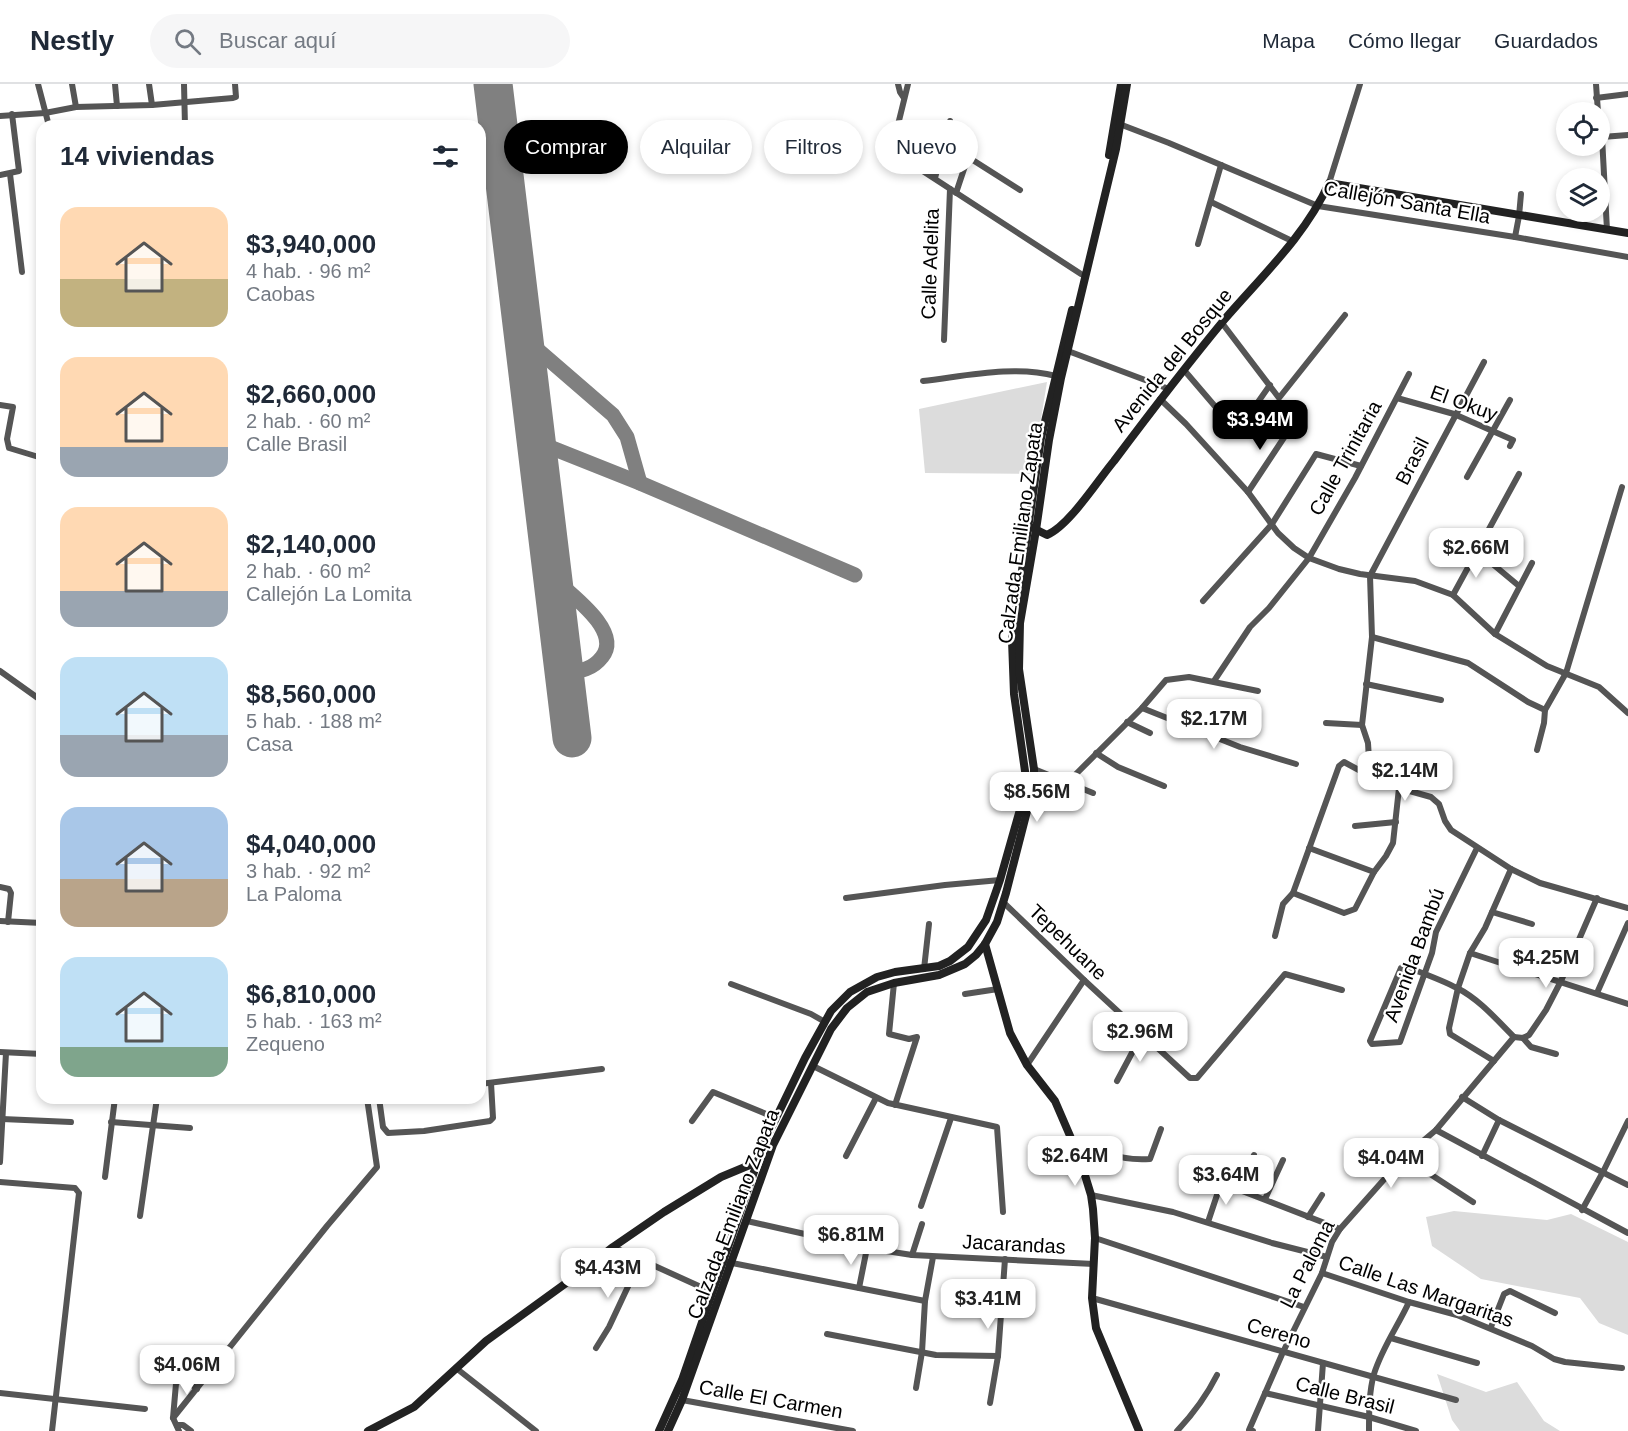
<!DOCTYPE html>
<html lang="es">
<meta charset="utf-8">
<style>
body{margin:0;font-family:Helvetica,sans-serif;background:#f6f6f7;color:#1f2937;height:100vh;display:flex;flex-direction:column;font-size:22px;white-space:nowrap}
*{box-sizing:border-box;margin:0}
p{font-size:20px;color:#747a83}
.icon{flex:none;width:33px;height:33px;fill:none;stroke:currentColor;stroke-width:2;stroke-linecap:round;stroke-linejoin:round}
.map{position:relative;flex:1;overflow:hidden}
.details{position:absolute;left:36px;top:36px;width:450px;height:984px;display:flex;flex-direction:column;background:#fff;border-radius:18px;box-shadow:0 3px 9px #0003}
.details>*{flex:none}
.banner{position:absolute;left:504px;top:36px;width:570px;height:54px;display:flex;gap:12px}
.tools{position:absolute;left:1556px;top:18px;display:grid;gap:12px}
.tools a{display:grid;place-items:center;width:54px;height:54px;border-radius:50%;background:#fff;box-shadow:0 3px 9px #0003;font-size:30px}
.price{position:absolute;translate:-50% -51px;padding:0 14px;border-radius:12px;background:#fff;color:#222;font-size:20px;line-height:39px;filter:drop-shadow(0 2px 3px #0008)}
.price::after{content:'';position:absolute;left:50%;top:36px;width:18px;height:14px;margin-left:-9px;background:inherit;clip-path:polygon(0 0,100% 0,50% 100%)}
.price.selected{background:#000;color:#fff}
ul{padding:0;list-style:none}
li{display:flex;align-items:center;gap:18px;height:150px;padding:0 24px}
li span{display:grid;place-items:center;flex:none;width:168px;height:120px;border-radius:18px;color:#555}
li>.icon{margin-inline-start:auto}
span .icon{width:72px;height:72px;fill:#fffc;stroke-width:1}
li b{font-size:26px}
h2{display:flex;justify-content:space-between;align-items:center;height:72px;padding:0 24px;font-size:26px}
.pill{padding:0 21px;border-radius:27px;background:#fff;box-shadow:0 3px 9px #0003;font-size:21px;line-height:54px}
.pill.selected{background:#000;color:#fff}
header{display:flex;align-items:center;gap:36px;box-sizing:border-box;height:84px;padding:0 30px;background:#fff;border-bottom:2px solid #e0e1e3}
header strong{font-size:28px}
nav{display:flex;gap:33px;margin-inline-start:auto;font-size:21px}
.search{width:420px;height:54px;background:#f6f6f7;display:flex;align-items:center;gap:15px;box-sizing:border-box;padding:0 21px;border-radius:33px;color:#747a83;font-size:22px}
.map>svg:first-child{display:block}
.green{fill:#dcdcdc}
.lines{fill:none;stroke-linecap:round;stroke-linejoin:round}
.taxiway{stroke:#808080;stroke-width:15}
.runway{stroke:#808080;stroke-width:39}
.street{stroke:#555;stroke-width:6}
.secondary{stroke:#222;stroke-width:8}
.labels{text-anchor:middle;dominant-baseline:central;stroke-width:4.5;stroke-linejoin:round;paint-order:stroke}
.street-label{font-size:20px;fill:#000;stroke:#fff}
</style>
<header>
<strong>Nestly</strong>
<div class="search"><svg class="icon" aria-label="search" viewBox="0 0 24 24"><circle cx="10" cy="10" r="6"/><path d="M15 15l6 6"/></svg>Buscar aquí</div>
<nav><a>Mapa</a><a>Cómo llegar</a><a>Guardados</a></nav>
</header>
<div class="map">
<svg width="1628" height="1347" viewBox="0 0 1628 1347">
<rect width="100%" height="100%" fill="#fff"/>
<g class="green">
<polygon points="1047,298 1032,390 925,389 919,325"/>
<polygon points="1454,1127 1547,1136 1571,1130 1628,1158 1628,1251 1599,1239 1580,1214 1481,1195 1432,1162 1426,1133"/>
<polygon points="1437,1290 1486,1308 1517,1298 1544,1337 1560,1347 1460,1347 1452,1336"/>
</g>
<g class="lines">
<g class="taxiway">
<polyline points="524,254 613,331 627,353 640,399"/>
<polyline points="537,358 640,399 855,491"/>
<path d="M553 494C570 510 623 547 602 573 592 586 580 587 565 589"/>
</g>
<polyline class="runway" points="493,0 572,654"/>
<g class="street">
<polyline points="38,0 49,42"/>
<polyline points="72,0 76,23"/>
<polyline points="115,0 117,22"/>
<polyline points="149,0 152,21"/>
<polyline points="184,0 185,42"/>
<polyline points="898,0 900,8 904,14"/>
<polyline points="908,0 893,61 895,69 1081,190"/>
<polyline points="1596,0 1598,28"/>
<polyline points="1596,14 1628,10"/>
<polyline points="0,32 45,29 76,23 152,21 233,14 236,13 235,0"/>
<polyline points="1599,33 1602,53 1607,146"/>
<polyline points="1122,41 1169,59 1318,122 1515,153 1628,173"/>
<polyline points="1602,53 1628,51"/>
<polyline points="10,90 22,188"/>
<polyline points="0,91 19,87 12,30"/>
<polyline points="935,94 950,37"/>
<polyline points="1329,99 1360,0"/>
<polyline points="956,109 968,73 1020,106"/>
<polyline points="1211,118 1292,157"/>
<polyline points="1515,153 1519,132 1521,110"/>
<polyline points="1198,160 1221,81"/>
<polyline points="1222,239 1279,314 1345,231"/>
<polyline points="944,256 950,105"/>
<polyline points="1068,267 1169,305"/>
<polyline points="1484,278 1370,492 1372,553 1362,641 1368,659 1370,692 1399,704 1431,713 1439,720 1445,737 1451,746 1511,785 1540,799 1628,824"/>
<polyline points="1184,286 1237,348 1270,301"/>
<path d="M923 297C966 292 1013 281 1056 292"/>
<polyline points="1397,314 1454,330 1513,356 1510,362"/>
<polyline points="1160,315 1186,340 1248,408 1278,449 1294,464 1309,474 1339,485 1360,490 1415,497 1453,511 1495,550 1547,582 1599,603 1628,629"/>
<polyline points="0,321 13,323 7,355 9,364 42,374"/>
<polyline points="1467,393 1510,316"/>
<polyline points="1248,408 1293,340"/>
<polyline points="1477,467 1519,502"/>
<polyline points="1453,511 1519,390"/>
<polyline points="1203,517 1272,440 1316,370 1361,382"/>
<polyline points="1495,550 1532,479"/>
<polyline points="1372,553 1468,579 1528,618 1545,626"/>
<polyline points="0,587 42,617"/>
<polyline points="1214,597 1250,543 1269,524 1309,474 1355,394 1409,290"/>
<polyline points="1366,600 1441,616"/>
<polyline points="1142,624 1240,663 1296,680"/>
<polyline points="1127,638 1150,649"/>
<polyline points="1326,639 1362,641"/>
<polyline points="1537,666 1544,639 1545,626 1566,589 1622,403"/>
<polyline points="1096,669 1118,683 1164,702"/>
<polyline points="1034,685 1093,709"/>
<polyline points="1067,699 1142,624 1166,596 1189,593 1258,607"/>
<polyline points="1355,742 1396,738"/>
<polyline points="1309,764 1374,788"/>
<path d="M1477 764 1436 848 1432 869 1400 958 1372 960 1370 957 1401 884 1404 882C1422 889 1440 895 1457 904 1479 915 1497 936 1514 953"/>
<polyline points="0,803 9,805 11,809 8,838"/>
<polyline points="1293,809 1344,829 1355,825 1374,788 1386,772 1393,759 1399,704"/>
<polyline points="846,814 945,801 1000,796"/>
<polyline points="1003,818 1084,896 1190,994 1197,994 1285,890 1342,906"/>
<polyline points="1492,828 1532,840"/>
<polyline points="0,837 42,839"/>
<polyline points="1275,852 1283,820 1293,809 1339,682 1344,678 1370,692"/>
<polyline points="1470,869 1628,920"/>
<polyline points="924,885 929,840"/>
<polyline points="894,899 889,950 909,955 917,953 895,1021"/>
<polyline points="731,900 811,930 825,938"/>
<polyline points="1597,909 1628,839"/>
<polyline points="965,910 998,905"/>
<polyline points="1514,953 1523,954 1529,951 1546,926 1561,897 1597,814"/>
<polyline points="1523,954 1531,963 1556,970"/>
<polyline points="0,968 42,970"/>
<polyline points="1494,977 1450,950 1449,944 1458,904 1470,869 1485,844 1511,785"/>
<polyline points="1027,981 1084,896"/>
<polyline points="813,982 888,1019 997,1043 1003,1128"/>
<polyline points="1117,997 1142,950"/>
<polyline points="480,1000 602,985"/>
<polyline points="1462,1013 1499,1036 1628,1101"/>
<polyline points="379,1014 383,1043 388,1049 424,1047 490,1037 493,1034 491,999"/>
<polyline points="2,1035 71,1038"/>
<polyline points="692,1037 713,1008 776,1034"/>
<polyline points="111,1038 190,1044"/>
<polyline points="1436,1046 1628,1149"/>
<path d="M1075 1063C1088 1062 1095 1065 1107 1069 1120 1074 1136 1076 1150 1075L1161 1045"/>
<polyline points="846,1072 876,1014"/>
<polyline points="1482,1072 1499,1036"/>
<polyline points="1404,1073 1473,1118"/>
<polyline points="0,1078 6,969"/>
<polyline points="105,1093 115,1014"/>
<polyline points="1206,1093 1340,1145"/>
<polyline points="0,1098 75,1104 79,1109 52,1347"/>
<polyline points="1239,1105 1254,1071"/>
<polyline points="1091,1111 1173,1128 1272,1159 1327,1173"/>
<polyline points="1265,1115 1283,1076"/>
<polyline points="921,1122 951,1034"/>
<polyline points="1582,1126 1603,1088 1628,1037"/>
<polyline points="140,1132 157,1014"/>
<polyline points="1308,1133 1322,1111"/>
<polyline points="747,1137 867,1164 912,1171 1094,1180"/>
<polyline points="1208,1138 1221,1099"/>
<polyline points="1095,1154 1304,1223"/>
<polyline points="613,1163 712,1208"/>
<polyline points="912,1171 922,1140"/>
<polyline points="727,1178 925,1217"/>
<polyline points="1322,1189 1409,1218 1457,1231 1532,1262 1554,1275 1565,1278 1622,1284"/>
<polyline points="859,1204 867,1164"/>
<polyline points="1092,1214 1456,1316"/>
<polyline points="957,1219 1002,1221"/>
<polyline points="1491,1243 1504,1210 1510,1207 1555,1229"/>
<polyline points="827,1250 936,1271 998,1272"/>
<polyline points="1391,1254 1477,1279"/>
<polyline points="596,1264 609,1243 640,1177"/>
<polyline points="171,1277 177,1288 197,1305"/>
<polyline points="456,1284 536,1347"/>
<polyline points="177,1288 173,1334 179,1347"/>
<polyline points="916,1304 922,1268 925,1217 933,1173"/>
<polyline points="0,1309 145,1325"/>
<polyline points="1265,1309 1369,1333 1416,1347"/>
<polyline points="682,1316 853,1347"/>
<polyline points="990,1319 998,1272 1005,1175"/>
<polyline points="173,1334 327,1142 377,1083 367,1014"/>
<polyline points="177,1341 183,1341 191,1347"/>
<path d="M1177 1347C1193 1330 1206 1313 1217 1291"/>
<polyline points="1253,1347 1249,1346 1283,1268 1322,1189 1332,1158 1340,1145 1404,1073 1436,1046 1514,953"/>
<polyline points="1318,1347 1323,1279"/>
<path d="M1369 1347C1369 1329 1369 1307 1374 1290 1382 1264 1398 1242 1409 1218"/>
</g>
<g class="secondary">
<polyline points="1109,71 1121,0"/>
<path d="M1033 444 1047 451C1069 442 1098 396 1114 377 1150 329 1186 282 1224 236 1261 193 1306 151 1329 99L1628 149"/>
<polyline points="985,860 1010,949 1027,981 1055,1017 1080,1075 1091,1111 1093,1125 1095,1154 1092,1214 1096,1244 1139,1347"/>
<polyline points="368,1347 414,1323 486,1257 580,1189 613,1163 664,1128 721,1093 757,1078"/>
<polyline points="659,1347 682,1296 764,1059 805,974 831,927 850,908 877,893 895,888 939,882 950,877 968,863 986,836 1000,796 1027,701 1014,610 1012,556 1041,354 1072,226"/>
<polyline points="668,1347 682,1316 773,1061 831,945 847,924 867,908 894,899 939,891 965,880 976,871 985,860 997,838 1006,809 1034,700 1034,685 1019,585 1020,539 1036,446 1049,356 1061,294 1116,65 1127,0"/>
</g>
</g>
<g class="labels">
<g class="street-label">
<text transform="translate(1407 118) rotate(10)">Callejón Santa Ella</text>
<text transform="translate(930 180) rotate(-88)">Calle Adelita</text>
<text transform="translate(1172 276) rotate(-51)">Avenida del Bosque</text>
<text transform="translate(1464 319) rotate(20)">El Okuy</text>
<text transform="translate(1345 374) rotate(-61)">Calle Trinitaria</text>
<text transform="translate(1412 377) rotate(-63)">Brasil</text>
<text transform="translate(1020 449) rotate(-82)">Calzada Emiliano Zapata</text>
<text transform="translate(1068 858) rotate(44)">Tepehuane</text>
<text transform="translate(1414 871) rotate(-70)">Avenida Bambú</text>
<text transform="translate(733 1130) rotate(-69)">Calzada Emiliano Zapata</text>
<text transform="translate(1014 1160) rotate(3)">Jacarandas</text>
<text transform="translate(1307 1180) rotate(-63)">La Paloma</text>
<text transform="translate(1426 1207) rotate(19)">Calle Las Margaritas</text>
<text transform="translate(1279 1249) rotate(16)">Cereno</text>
<text transform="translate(1345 1311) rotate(14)">Calle Brasil</text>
<text transform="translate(771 1315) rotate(10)">Calle El Carmen</text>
</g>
</g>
</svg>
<div class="tools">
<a><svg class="icon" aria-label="locate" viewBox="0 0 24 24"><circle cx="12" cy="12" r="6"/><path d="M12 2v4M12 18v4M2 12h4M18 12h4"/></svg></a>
<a><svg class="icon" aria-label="layers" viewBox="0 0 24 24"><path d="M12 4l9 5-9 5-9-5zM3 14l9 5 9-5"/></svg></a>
</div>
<b class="price selected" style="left:1260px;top:367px">$3.94M</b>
<b class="price" style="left:1476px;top:495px">$2.66M</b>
<b class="price" style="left:1214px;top:666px">$2.17M</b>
<b class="price" style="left:1405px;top:718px">$2.14M</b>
<b class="price" style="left:1037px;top:739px">$8.56M</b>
<b class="price" style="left:1546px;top:905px">$4.25M</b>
<b class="price" style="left:1140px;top:979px">$2.96M</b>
<b class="price" style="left:1075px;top:1103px">$2.64M</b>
<b class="price" style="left:1391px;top:1105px">$4.04M</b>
<b class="price" style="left:1226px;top:1122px">$3.64M</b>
<b class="price" style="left:851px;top:1182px">$6.81M</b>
<b class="price" style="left:608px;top:1215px">$4.43M</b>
<b class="price" style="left:988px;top:1246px">$3.41M</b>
<b class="price" style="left:187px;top:1312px">$4.06M</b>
<div class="banner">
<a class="pill selected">Comprar</a>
<a class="pill">Alquilar</a>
<a class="pill">Filtros</a>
<a class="pill">Nuevo</a>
</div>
<section class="details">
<h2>14 viviendas<svg class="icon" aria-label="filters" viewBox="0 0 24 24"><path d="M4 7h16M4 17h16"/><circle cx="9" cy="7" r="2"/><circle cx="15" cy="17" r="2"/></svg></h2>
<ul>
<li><span style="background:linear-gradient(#ffd9b3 60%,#c2b280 0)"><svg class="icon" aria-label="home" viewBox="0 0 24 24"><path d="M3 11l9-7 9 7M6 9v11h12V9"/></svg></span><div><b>$3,940,000</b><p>4 hab. · 96 m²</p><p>Caobas</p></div></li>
<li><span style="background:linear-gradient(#ffd9b3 75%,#9aa5b1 0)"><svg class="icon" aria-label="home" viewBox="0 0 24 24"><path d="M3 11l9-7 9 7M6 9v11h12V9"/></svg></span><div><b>$2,660,000</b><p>2 hab. · 60 m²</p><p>Calle Brasil</p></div></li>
<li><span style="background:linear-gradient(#ffd9b3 70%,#9aa5b1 0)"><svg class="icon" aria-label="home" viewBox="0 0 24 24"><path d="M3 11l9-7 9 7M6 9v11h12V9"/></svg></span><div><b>$2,140,000</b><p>2 hab. · 60 m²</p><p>Callejón La Lomita</p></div></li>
<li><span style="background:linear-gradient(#bfe0f5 65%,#9aa5b1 0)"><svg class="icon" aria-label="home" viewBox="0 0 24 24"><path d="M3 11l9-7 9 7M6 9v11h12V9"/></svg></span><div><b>$8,560,000</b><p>5 hab. · 188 m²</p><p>Casa</p></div></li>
<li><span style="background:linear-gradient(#a9c7e8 60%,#b9a48a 0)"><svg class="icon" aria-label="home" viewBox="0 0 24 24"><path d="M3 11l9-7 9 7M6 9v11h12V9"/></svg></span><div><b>$4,040,000</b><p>3 hab. · 92 m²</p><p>La Paloma</p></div></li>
<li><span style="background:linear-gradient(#bfe0f5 75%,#7fa58c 0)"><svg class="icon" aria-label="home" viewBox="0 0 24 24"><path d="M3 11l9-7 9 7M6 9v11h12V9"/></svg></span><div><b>$6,810,000</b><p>5 hab. · 163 m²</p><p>Zequeno</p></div></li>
</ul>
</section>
</div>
